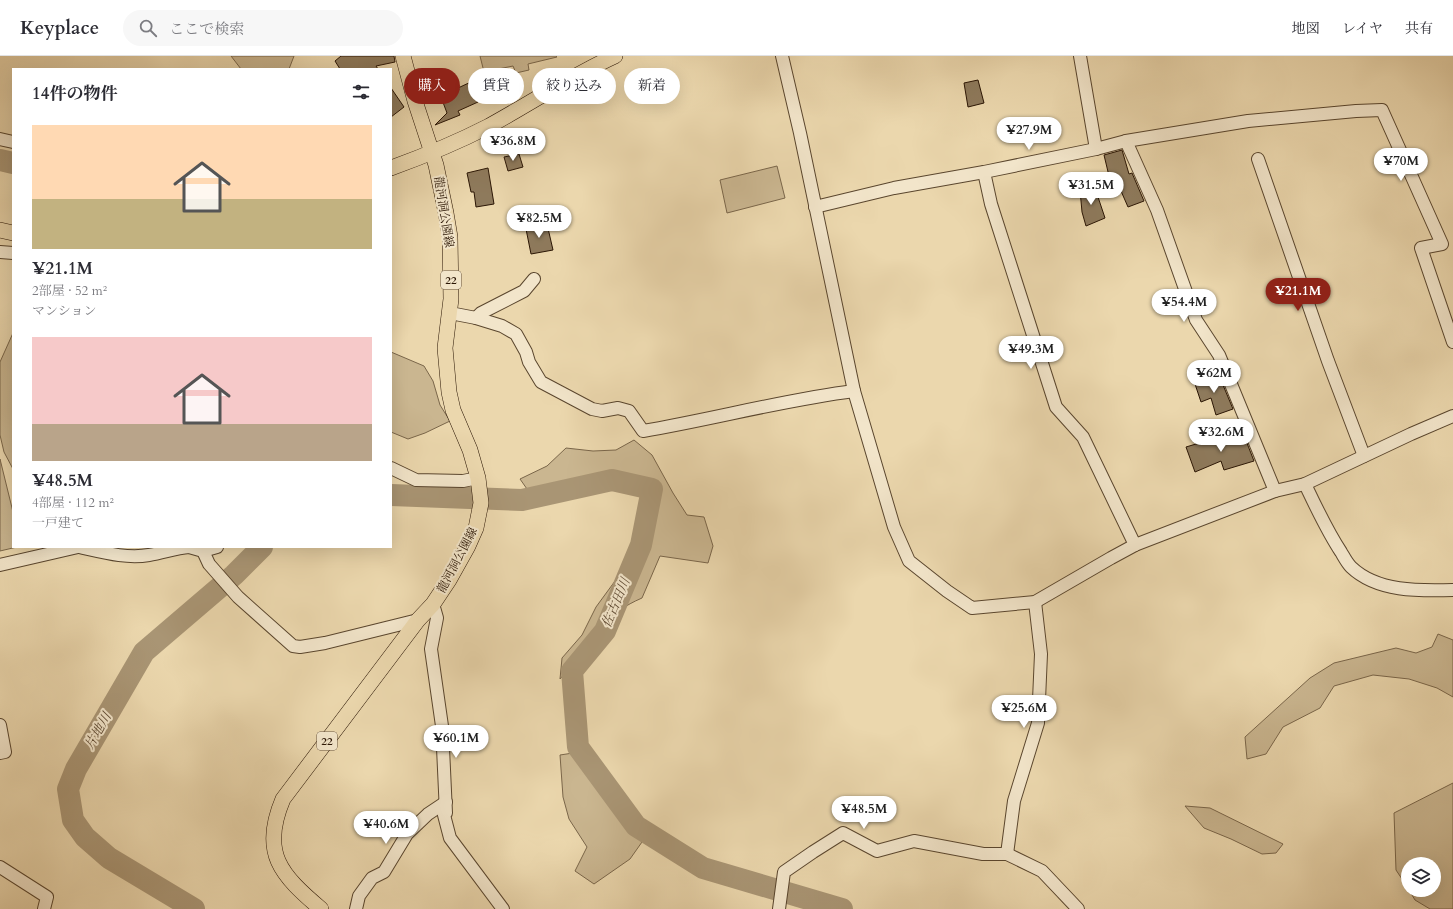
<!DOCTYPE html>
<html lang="ja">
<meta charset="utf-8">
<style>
body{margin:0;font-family:Cardo,"Noto Serif JP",serif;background:#f7f7f7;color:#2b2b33;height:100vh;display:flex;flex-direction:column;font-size:15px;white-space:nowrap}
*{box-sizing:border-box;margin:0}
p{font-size:13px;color:#7c7c81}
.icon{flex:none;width:22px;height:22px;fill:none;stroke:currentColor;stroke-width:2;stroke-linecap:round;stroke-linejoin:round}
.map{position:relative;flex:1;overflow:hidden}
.sheet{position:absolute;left:12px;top:12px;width:380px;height:480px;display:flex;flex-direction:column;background:#fff;border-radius:0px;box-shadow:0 4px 16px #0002}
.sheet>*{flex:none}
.top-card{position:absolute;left:404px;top:12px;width:380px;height:36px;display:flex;gap:8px}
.fabs{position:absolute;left:1401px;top:801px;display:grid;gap:8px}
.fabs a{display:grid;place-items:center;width:40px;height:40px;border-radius:50%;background:#fff;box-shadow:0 4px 16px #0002;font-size:20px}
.price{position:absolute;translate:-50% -34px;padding:0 9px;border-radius:14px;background:#fff;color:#222;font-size:13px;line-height:26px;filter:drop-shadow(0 1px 2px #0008)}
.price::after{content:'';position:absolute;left:50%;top:24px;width:12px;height:9px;margin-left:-6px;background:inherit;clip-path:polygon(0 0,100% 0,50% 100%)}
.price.selected{background:#8f2418;color:#fff}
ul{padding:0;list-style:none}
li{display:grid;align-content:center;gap:8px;height:212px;padding:0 20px}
li span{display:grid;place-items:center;height:124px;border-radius:0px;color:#555}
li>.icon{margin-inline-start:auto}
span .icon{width:72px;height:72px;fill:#fffc;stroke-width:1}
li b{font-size:17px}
h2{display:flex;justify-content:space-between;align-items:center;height:48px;padding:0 20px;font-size:17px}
.pill{padding:0 14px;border-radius:18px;background:#fff;box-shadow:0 4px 16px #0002;font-size:14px;line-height:36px}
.pill.selected{background:#8f2418;color:#fff}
header{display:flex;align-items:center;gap:24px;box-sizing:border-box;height:56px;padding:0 20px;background:#fff;border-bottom:1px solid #e1e1e2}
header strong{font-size:19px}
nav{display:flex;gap:22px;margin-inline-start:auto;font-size:14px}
.search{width:280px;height:36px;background:#f7f7f7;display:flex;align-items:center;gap:10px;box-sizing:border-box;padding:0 14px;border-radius:22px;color:#7c7c81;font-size:15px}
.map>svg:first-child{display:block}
.green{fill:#cab690;stroke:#7a664a}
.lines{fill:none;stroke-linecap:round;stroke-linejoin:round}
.river{stroke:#a99574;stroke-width:22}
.building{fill:#8e7a5c;stroke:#2a1504}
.minor-casing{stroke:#5a462e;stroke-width:14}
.major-casing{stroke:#2a1504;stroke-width:16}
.minor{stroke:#f2e5ca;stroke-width:12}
.major{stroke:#ebd7ad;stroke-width:15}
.labels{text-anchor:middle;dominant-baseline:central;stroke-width:4;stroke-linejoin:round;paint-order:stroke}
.shield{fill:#f2e5ca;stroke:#66533f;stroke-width:1}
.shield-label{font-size:11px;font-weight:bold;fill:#2a1504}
.street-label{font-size:12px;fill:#2a1504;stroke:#f2e5ca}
.water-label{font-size:13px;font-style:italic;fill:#5d4831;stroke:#f2e5ca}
</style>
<header>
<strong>Keyplace</strong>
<div class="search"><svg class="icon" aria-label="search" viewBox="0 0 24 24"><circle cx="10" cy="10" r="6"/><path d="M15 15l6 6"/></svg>ここで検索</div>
<nav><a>地図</a><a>レイヤ</a><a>共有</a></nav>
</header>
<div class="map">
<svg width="1453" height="853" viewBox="0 0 1453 853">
<rect width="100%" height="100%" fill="#ebd7ad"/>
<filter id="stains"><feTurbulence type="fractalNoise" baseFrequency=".005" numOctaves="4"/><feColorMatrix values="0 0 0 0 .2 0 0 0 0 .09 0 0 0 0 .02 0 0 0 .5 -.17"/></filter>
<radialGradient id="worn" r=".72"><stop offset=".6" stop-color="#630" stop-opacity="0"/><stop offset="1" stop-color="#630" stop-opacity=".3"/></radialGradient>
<g class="green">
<polygon points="231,0 294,0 289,13 241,13"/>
<polygon points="480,0 556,0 557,1 528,8 529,14 516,17 513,10 484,16"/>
<polygon points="777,110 785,142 727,157 720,124"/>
<polygon points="13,277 13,413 4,396 0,379 0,306"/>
<polygon points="391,296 424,310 433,325 440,349 450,365 425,377 408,383 391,376"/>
<path d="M634 384 652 399 673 437 687 459 704 461 713 490 708 507 660 500 642 542C607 557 600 575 578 602 572 609 566 616 560 623L562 602 582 579 596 551 615 525 629 508 642 477 648 451 644 430 623 425 590 424 557 430 540 439 527 433 520 423 547 410 566 392 593 395 616 394Z"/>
<polygon points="0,403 13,456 13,491 17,491 0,495"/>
<polygon points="1438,578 1453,584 1453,641 1437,632 1409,623 1373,619 1334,630 1320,652 1283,671 1266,698 1247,703 1245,681 1310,622 1334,607 1396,592 1416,597 1432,591"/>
<polygon points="573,697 593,713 611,747 642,786 630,803 594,828 575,815 587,791 569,763 563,741 560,699"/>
<polygon points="1453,727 1453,853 1430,853 1415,844 1409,834 1434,834 1434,808 1408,808 1408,832 1396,814 1394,757"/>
<polygon points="1185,750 1210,752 1283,788 1276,797 1262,798 1231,783 1204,772"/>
</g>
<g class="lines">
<g class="river">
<polyline points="0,104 13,107"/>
<polyline points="391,439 522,444 612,424 652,433 641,489 605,575 572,615 578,691 636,770 703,812 842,853"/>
<polyline points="194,853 109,802 85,781 73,764 68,733 76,713 144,596 234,519 262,491"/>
</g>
</g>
<g class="building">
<polygon points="341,0 394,0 395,6 376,10 378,13 340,13 335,5"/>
<polygon points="978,24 984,47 968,51 964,27"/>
<polygon points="473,25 479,39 476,41 478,46 458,55 460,59 435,69 447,57 441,41 459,34 458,32"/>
<polygon points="391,32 404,51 391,61"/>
<polygon points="1122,94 1129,118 1132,117 1144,145 1128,151 1114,119 1109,120 1104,99"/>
<polygon points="519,98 523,111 508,115 504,101"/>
<polygon points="488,112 494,148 476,151 474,136 471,136 467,117"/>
<polygon points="1094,129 1105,162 1086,170 1082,156 1080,134"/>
<polygon points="547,168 553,194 531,198 526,173"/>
<polygon points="1218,317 1233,353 1216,359 1211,342 1201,346 1195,328"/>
<polygon points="1243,377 1254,405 1224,414 1221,405 1195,416 1186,391 1206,385 1207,387"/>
</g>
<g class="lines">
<g class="minor-casing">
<g id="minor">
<polyline points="782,0 800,77 854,335 894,471 909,505 947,535 972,552 1035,546 1111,502 1135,489 1275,435 1305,428 1411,378 1453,360"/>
<polyline points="1080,0 1096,93"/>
<polyline points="0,83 13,86"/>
<polyline points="1126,85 1157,154 1196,264 1219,299 1275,435"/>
<polyline points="1258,103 1328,305 1364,400"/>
<polyline points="984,116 991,148 1056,351 1083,381 1135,489"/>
<polyline points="815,151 894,132 984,116 1096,93 1126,85 1248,65 1356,55 1382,54 1442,188 1421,192 1453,286"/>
<polyline points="0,196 13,197"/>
<path d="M450 257 476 262 502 270 516 278 526 296 529 306 541 326 592 353 602 355 618 352 629 355 643 375C714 363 783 344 854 335"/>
<polyline points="476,262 481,257 524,235 534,223"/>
<polyline points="391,412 416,424 463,425 478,422"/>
<path d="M1305 428C1316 451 1327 475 1341 496 1344 501 1347 507 1351 511 1377 536 1419 535 1453 534"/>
<path d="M79 491C102 496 126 503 149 499 163 497 175 492 189 491"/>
<polyline points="189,491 203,495 209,508 238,541 293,590 300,591 325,587 418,564"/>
<polyline points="203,495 217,491"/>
<polyline points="0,509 78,491"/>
<polyline points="433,548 437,562 431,593 442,670 446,757 444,759 450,782 503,853"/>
<polyline points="0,669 5,696 0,697"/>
<polyline points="1007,798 1014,745 1038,667 1041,598 1035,546"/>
<polyline points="0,811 47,841 44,853"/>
<polyline points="356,853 359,840 372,822 384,816 407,778 428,758 446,746"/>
<polyline points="779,853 784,816 813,796 843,777 877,795 914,785 983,798 1007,798 1042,815 1078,853"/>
</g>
</g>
<g class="major-casing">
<g id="major">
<path d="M391 112C424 100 458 86 489 70 531 47 571 20 615 0"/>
<polyline points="0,174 13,177"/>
<path d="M321 853C281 819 260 797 283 743L418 564 433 548 449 524 468 490 476 472 481 447 478 422 470 394 453 354 449 336 445 292 451 243 450 181 446 157 436 109 415 45 403 0"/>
</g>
</g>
<use href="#minor" class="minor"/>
<use href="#major" class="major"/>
</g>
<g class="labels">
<g class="shield">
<rect x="441" y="215" width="20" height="18" rx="3"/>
<rect x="317" y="676" width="20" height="18" rx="3"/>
</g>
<g class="shield-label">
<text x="451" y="224">22</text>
<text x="327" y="685">22</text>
</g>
<g class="street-label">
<text transform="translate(444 156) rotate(81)">龍河洞公園線</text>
<text transform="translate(457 504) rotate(-62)">龍河洞公園線</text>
</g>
<g class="water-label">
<text transform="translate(616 547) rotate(-67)">佐古田川</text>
<text transform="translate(98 675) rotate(-60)">片地川</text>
</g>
</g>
<rect width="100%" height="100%" filter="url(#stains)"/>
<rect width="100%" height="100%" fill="url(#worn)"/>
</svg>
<div class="fabs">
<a><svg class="icon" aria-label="layers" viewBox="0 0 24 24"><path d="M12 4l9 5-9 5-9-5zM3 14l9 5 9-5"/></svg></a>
</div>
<b class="price" style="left:1029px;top:95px">¥27.9M</b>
<b class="price" style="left:513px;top:106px">¥36.8M</b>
<b class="price" style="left:1401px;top:126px">¥70M</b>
<b class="price" style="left:1091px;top:150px">¥31.5M</b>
<b class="price" style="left:539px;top:183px">¥82.5M</b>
<b class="price selected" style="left:1298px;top:256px">¥21.1M</b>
<b class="price" style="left:1184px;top:267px">¥54.4M</b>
<b class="price" style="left:1031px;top:314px">¥49.3M</b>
<b class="price" style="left:1214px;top:338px">¥62M</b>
<b class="price" style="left:1221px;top:397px">¥32.6M</b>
<b class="price" style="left:1024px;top:673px">¥25.6M</b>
<b class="price" style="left:456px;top:703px">¥60.1M</b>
<b class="price" style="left:864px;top:774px">¥48.5M</b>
<b class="price" style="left:386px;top:789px">¥40.6M</b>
<div class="top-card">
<a class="pill selected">購入</a>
<a class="pill">賃貸</a>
<a class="pill">絞り込み</a>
<a class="pill">新着</a>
</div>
<section class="sheet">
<h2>14件の物件<svg class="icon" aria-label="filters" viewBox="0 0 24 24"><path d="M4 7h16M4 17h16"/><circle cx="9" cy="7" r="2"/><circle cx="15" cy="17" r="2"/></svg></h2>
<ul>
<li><span style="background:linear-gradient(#ffd9b3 60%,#c2b280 0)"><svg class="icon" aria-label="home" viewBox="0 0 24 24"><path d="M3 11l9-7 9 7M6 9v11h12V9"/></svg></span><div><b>¥21.1M</b><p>2部屋 · 52 m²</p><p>マンション</p></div></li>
<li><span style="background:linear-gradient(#f6c9c9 70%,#b9a48a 0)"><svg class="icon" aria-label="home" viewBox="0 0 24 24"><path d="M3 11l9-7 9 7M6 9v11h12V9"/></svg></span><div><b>¥48.5M</b><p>4部屋 · 112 m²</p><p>一戸建て</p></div></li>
</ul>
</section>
</div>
